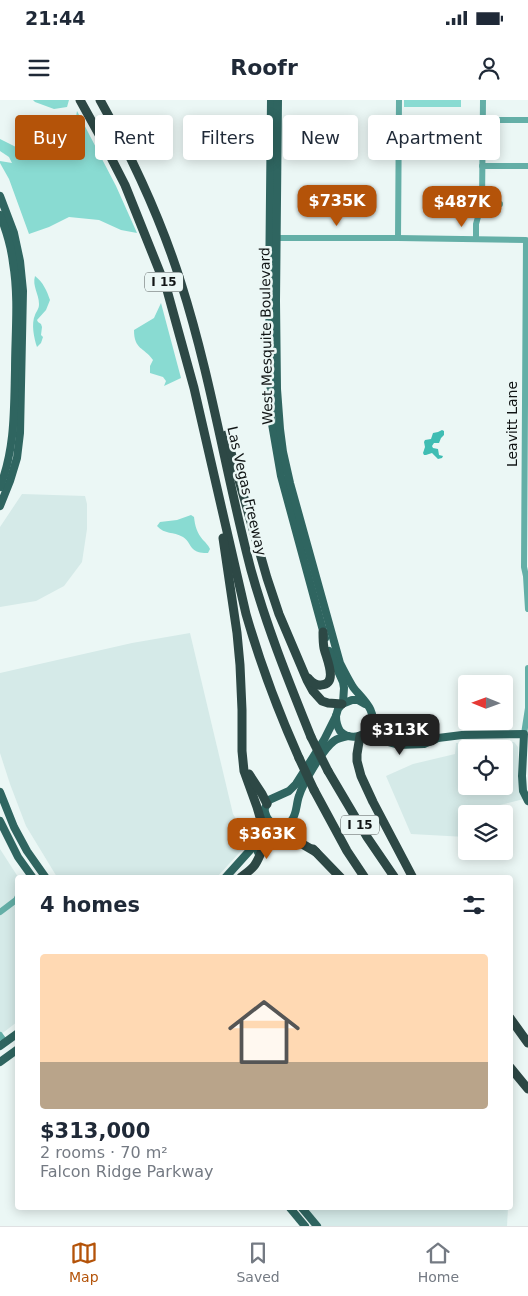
<!DOCTYPE html>
<meta charset="utf-8">
<style>
body{margin:0;font-family:"DejaVu Sans",sans-serif;background:#f6f6f7;color:#1f2937;height:100vh;display:flex;flex-direction:column;font-size:19px;white-space:nowrap}
*{box-sizing:border-box;margin:0}
p{font-size:16px;color:#747a83}
.icon{flex:none;width:28px;height:28px;fill:none;stroke:currentColor;stroke-width:2;stroke-linecap:round;stroke-linejoin:round}
.map{position:relative;flex:1;overflow:hidden}
.drawer{position:absolute;left:15px;top:775px;width:498px;height:335px;display:flex;flex-direction:column;background:#fff;border-radius:5px;box-shadow:0 2px 12px #0003}
.drawer>*{flex:none}
.hud{position:absolute;left:15px;top:15px;width:499px;height:45px;display:flex;gap:10px}
.needle{width:32px;rotate:271deg}
.buttons{position:absolute;left:458px;top:575px;display:grid;gap:10px}
.buttons a{display:grid;place-items:center;width:55px;height:55px;border-radius:5px;background:#fff;box-shadow:0 2px 12px #0003;font-size:25px}
.price{position:absolute;translate:-50% -42px;padding:0 11px;border-radius:10px;background:#b45309;color:#fff;font-size:16px;line-height:32px;filter:drop-shadow(0 1px 2px #0008)}
.price::after{content:'';position:absolute;left:50%;top:30px;width:15px;height:11px;margin-left:-8px;background:inherit;clip-path:polygon(0 0,100% 0,50% 100%)}
.price.active{background:#222;color:#fff}
ul{padding:0;list-style:none}
li{display:grid;align-content:center;gap:10px;height:265px;padding:0 25px}
li span{display:grid;place-items:center;height:155px;border-radius:5px;color:#555}
li>.icon{margin-inline-start:auto}
span .icon{width:90px;height:90px;fill:#fffc;stroke-width:1}
li b{font-size:21px}
h2{display:flex;justify-content:space-between;align-items:center;height:60px;padding:0 25px;font-size:21px}
.tag{padding:0 18px;border-radius:5px;background:#fff;box-shadow:0 2px 12px #0003;font-size:18px;line-height:45px}
.tag.active{background:#b45309;color:#fff}
.status{display:flex;justify-content:space-between;align-items:center;height:35px;padding:0 25px;background:#fff;direction:ltr}
.status svg{height:14px;fill:currentColor}
header{display:flex;justify-content:space-between;align-items:center;height:65px;padding:0 25px;background:#fff;font-size:22px;font-weight:700}
.dock{display:flex;justify-content:space-around;align-items:center;height:70px;border-top:1px solid #e0e1e3;background:#fff;font-size:14px;color:#747a83}
.dock a{display:grid;justify-items:center;gap:2px}
.dock .active{color:#b45309}
.map>svg:first-child{display:block}
.built{fill:#d5eae8;fill-rule:evenodd}
.green{fill:#89dbd2}
.water{fill:#3fbdb3}
.lines{fill:none;stroke-linecap:round;stroke-linejoin:round}
.minor{stroke:#64afa7;stroke-width:6}
.major{stroke:#2f6560;stroke-width:8}
.highway{stroke:#2d4845;stroke-width:9}
.highway-bridge{stroke:#2d4845;stroke-width:9}
.labels{text-anchor:middle;dominant-baseline:central;stroke-width:5;stroke-linejoin:round;paint-order:stroke}
.shield{fill:#ebf7f5;stroke:#525858;stroke-width:1}
.shield-label{font-size:12px;font-weight:bold;fill:#101414}
.street-label{font-size:14px;fill:#101414;stroke:#ebf7f5}
</style>
<div class="status"><b>21:44</b><svg viewBox="0 0 49 12"><path d="M0 12V9h3v3zM5 12V6h3v6zM10 12V3h3v9zM15 12V0h3v12zM26 1h20v11H26zM47 4h2v5h-2z"/></svg></div>
<header><svg class="icon" aria-label="menu" viewBox="0 0 24 24"><path d="M4 6h16M4 12h16M4 18h16"/></svg>Roofr<svg class="icon" aria-label="person" viewBox="0 0 24 24"><circle cx="12" cy="8" r="4"/><path d="M4 21q1-7 8-7t8 7"/></svg></header>
<div class="map">
<svg width="528" height="1126" viewBox="0 0 528 1126">
<rect width="100%" height="100%" fill="#ebf7f5"/>
<g class="built">
<polygon points="22,394 85,396 87,404 87,429 82,462 64,486 36,501 0,507 0,427"/>
<polygon points="190,533 233,714 250,741 217,777 57,777 26,726 10,684 0,653 0,573 132,543"/>
<path d="M514 642 518 647V679L524 699 488 708 470 709V714H466V737L411 734 386 676 413 664 455 654 456 643ZM466 649H504V686H466Z"/>
<polygon points="0,749 18,777 17,922 0,935"/>
<polygon points="306,1108 508,1108 507,1126 321,1126"/>
</g>
<g class="green">
<polygon points="33,0 69,0 67,7 54,9 35,2"/>
<rect x="404" y="0" width="57" height="7"/>
<polygon points="77,11 116,86 137,133 121,130 99,120 69,117 49,127 29,134 9,79 0,63 0,61 12,63 9,57 0,51 0,39 18,48 34,50 53,48 73,35"/>
<path d="M35 176C43 182 47 191 50 200L46 210 37 220 38 222 41 224 42 227 41 235 43 237 41 243 37 247C34 238 31 224 35 215 37 210 39 209 39 204 39 194 32 186 35 176Z"/>
<path d="M161 203 181 278 164 286 166 281 163 277 150 273V266L153 260C144 247 134 250 134 230L154 218Z"/>
<path d="M191 415 194 417C195 426 197 433 203 440 206 443 208 445 210 449L208 453C203 453 197 453 193 449 189 445 189 441 183 437 173 431 165 435 157 426L160 422 177 420Z"/>
</g>
<polygon class="water" points="442,330 444,331 444,335 441,338 439,343 434,343 432,346 433,348 438,349 439,355 443,356 442,358 438,359 432,353 426,355 424,355 423,353 425,347 424,342 425,340 431,339 433,333 438,332"/>
<g class="lines">
<g class="minor">
<polyline points="483,20 528,20"/>
<polyline points="482,66 528,66"/>
<polyline points="482,103 500,104"/>
<polyline points="273,138 398,138 526,140 524,467 526,476 528,509"/>
<polyline points="398,138 399,0"/>
<polyline points="476,138 476,124 482,103 483,0"/>
<polyline points="524,634 528,608 528,568"/>
<polyline points="0,812 16,800 18,796"/>
<polyline points="0,935 5,942"/>
</g>
<g class="major">
<polyline points="271,0 269,193 271,318 281,376 325,538"/>
<path d="M278 0 276 201 277 289 280 329 283 352 290 383 340 563C344 571 348 579 353 587 361 598 379 611 370 627 364 638 349 640 340 631 337 626 336 622 336 616"/>
<polyline points="0,96 14,133 20,161 23,191 20,333 17,358 10,381 0,406"/>
<path d="M0 115C6 130 11 146 13 163 19 198 15 235 15 270 14 310 15 349 0 387"/>
<polyline points="329,551 343,582 344,588 343,603"/>
<polyline points="372,615 377,624 385,632 389,635 400,639 438,638 462,635 524,634 522,676 523,691 528,701"/>
<polyline points="362,635 399,645 424,644 436,639"/>
<polyline points="0,692 14,727 27,751 46,778"/>
<path d="M265 712C268 724 281 732 291 721 297 715 296 704 299 696 303 683 323 649 334 641 338 638 343 637 348 636"/>
<polyline points="0,721 18,757 33,778"/>
<path d="M258 752C263 740 268 734 278 727"/>
<polyline points="225,778 252,748 259,733 265,708 269,700 289,691 296,684 324,640 336,616 338,609 342,604 352,600 358,600 365,604"/>
<polyline points="0,946 18,933"/>
<polyline points="0,962 18,949"/>
<polyline points="290,1108 305,1126"/>
<polyline points="302,1108 317,1126"/>
</g>
<g class="highway">
<path d="M80 0 101 38 125 85 167 190 194 288 246 514C260 563 278 611 299 658"/>
<path d="M100 0C133 59 161 119 181 183 211 277 226 375 251 470 267 528 289 582 311 637"/>
<polyline points="226,335 267,478 279,514 307,580 313,591 322,601 328,603 342,604"/>
<polyline points="223,438 237,533 240,565 242,610 242,651 244,671 257,707 262,724"/>
<path d="M308 578C312 582 315 586 321 585 339 584 326 558 324 548 323 543 323 537 323 532"/>
<polyline points="360,636 357,654 357,661 361,676 373,702 413,778"/>
<polyline points="328,671 367,737 395,778"/>
<polyline points="249,674 262,694 267,704"/>
<polyline points="314,690 347,751 365,778"/>
<polyline points="281,727 297,737"/>
<polyline points="313,749 341,778"/>
<path d="M241 777C245 774 250 771 254 766 258 761 260 754 263 749 270 739 281 735 292 738L316 752"/>
<polyline points="510,918 528,943"/>
<polyline points="510,967 528,989"/>
</g>
<g class="highway-bridge">
<polyline points="311,637 328,671"/>
<polyline points="299,658 314,690"/>
</g>
</g>
<g class="labels">
<g class="shield">
<rect x="145" y="172.5" width="38" height="19" rx="4"/>
<rect x="341" y="715.5" width="38" height="19" rx="4"/>
</g>
<g class="shield-label">
<text x="164" y="182">I 15</text>
<text x="360" y="725">I 15</text>
</g>
<g class="street-label">
<text transform="translate(266 236) rotate(-91)">West Mesquite Boulevard</text>
<text transform="translate(512 324) rotate(-90)">Leavitt Lane</text>
<text transform="translate(247 391) rotate(77)">Las Vegas Freeway</text>
</g>
</g>
</svg>
<div class="buttons">
<a><svg class="needle" viewBox="-14 -14 28 28"><path d="M0-13l5 13h-10z" fill="#e53935"/><path d="M0 13l5-13h-10z" fill="#747a83"/></svg></a>
<a><svg class="icon" aria-label="locate" viewBox="0 0 24 24"><circle cx="12" cy="12" r="6"/><path d="M12 2v4M12 18v4M2 12h4M18 12h4"/></svg></a>
<a><svg class="icon" aria-label="layers" viewBox="0 0 24 24"><path d="M12 4l9 5-9 5-9-5zM3 14l9 5 9-5"/></svg></a>
</div>
<b class="price" style="left:337px;top:127px">$735K</b>
<b class="price" style="left:462px;top:128px">$487K</b>
<b class="price active" style="left:400px;top:656px">$313K</b>
<b class="price" style="left:267px;top:760px">$363K</b>
<div class="hud">
<a class="tag active">Buy</a>
<a class="tag">Rent</a>
<a class="tag">Filters</a>
<a class="tag">New</a>
<a class="tag">Apartment</a>
</div>
<section class="drawer">
<h2>4 homes<svg class="icon" aria-label="filters" viewBox="0 0 24 24"><path d="M4 7h16M4 17h16"/><circle cx="9" cy="7" r="2"/><circle cx="15" cy="17" r="2"/></svg></h2>
<ul>
<li><span style="background:linear-gradient(#ffd9b3 70%,#b9a48a 0)"><svg class="icon" aria-label="home" viewBox="0 0 24 24"><path d="M3 11l9-7 9 7M6 9v11h12V9"/></svg></span><div><b>$313,000</b><p>2 rooms · 70 m²</p><p>Falcon Ridge Parkway</p></div></li>
</ul>
</section>
</div>
<nav class="dock">
<a class="active"><svg class="icon" aria-label="map" viewBox="0 0 24 24"><path d="M3 6l6-2 6 2 6-2v14l-6 2-6-2-6 2zM9 4v14M15 6v14"/></svg>Map</a>
<a><svg class="icon" aria-label="saved" viewBox="0 0 24 24"><path d="M7 4h10v16l-5-4-5 4z"/></svg>Saved</a>
<a><svg class="icon" aria-label="home" viewBox="0 0 24 24"><path d="M3 11l9-7 9 7M6 9v11h12V9"/></svg>Home</a>
</nav>
